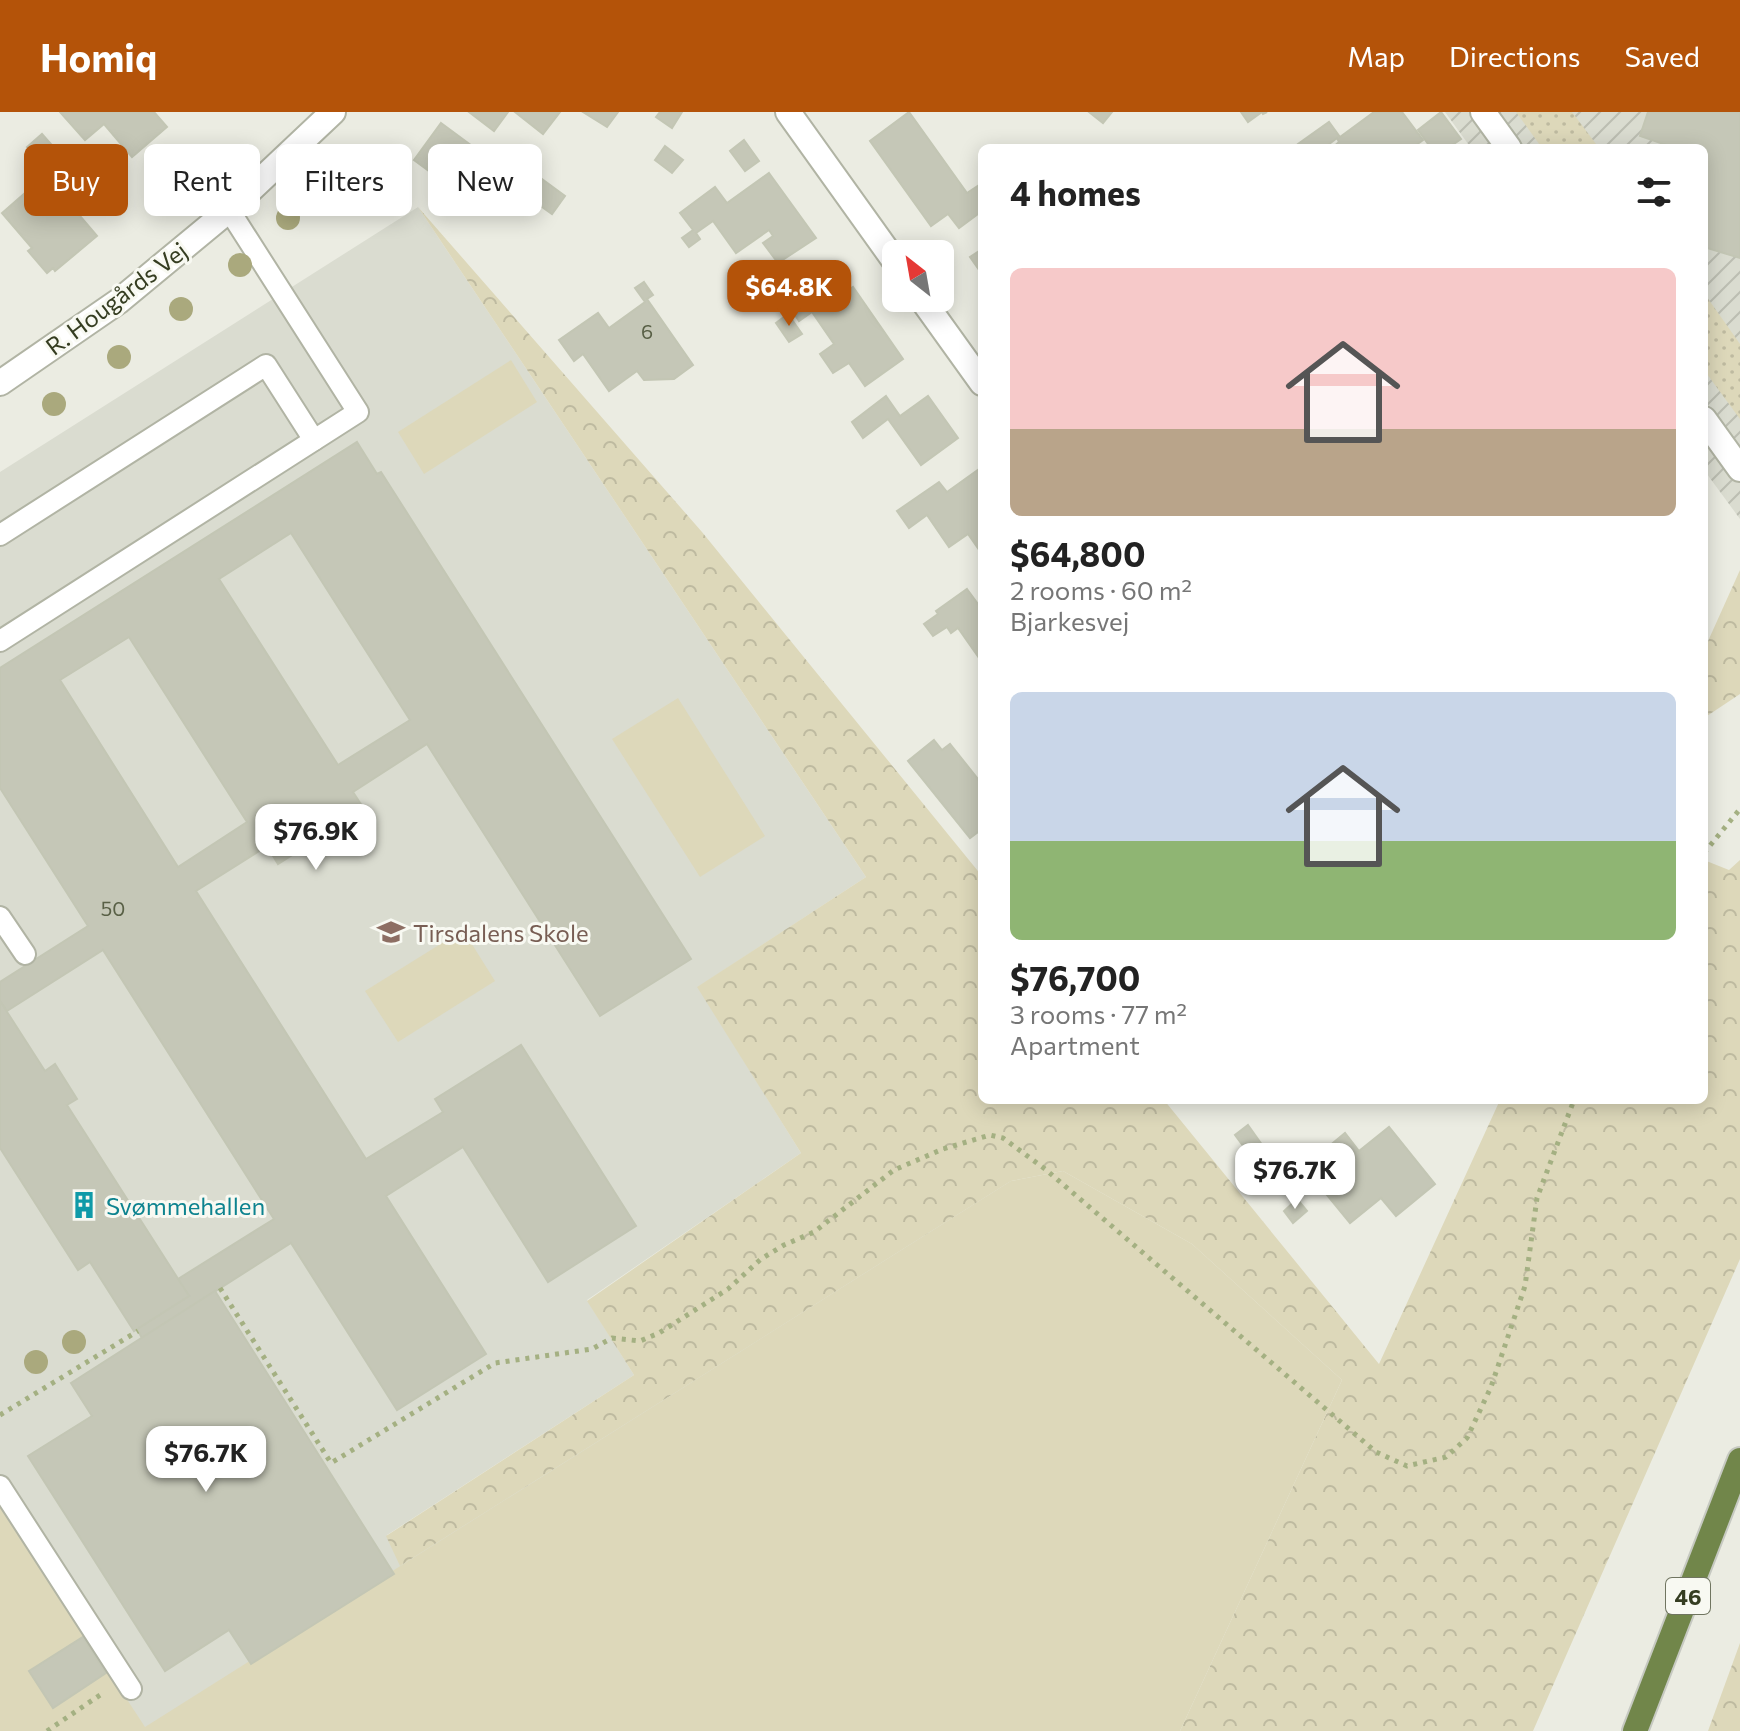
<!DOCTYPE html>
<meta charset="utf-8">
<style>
body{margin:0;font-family:Commissioner,sans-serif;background:#f6f6f6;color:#222;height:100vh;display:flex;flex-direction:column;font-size:30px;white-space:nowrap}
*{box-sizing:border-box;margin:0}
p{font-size:26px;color:#767676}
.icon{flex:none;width:44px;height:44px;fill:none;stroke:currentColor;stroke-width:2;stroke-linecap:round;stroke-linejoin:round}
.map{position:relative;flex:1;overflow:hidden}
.side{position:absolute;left:978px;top:32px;width:730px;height:960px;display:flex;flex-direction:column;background:#fff;border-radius:12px;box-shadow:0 4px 20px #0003}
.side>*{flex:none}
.banner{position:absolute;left:24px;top:32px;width:760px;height:72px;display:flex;gap:16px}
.needle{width:52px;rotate:329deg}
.fabs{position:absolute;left:882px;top:128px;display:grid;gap:16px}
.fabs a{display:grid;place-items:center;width:72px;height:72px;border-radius:12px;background:#fff;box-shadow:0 4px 20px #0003;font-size:40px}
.price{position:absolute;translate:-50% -68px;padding:0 18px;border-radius:16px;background:#fff;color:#222;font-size:26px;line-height:52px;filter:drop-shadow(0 2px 4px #0008)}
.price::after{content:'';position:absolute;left:50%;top:48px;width:24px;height:18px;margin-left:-12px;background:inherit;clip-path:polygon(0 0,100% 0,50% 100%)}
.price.selected{background:#b45309;color:#fff}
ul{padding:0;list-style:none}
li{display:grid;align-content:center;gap:16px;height:424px;padding:0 32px}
li span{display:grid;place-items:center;height:248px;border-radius:12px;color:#555}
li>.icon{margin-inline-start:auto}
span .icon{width:144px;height:144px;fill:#fffc;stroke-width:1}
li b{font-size:34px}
h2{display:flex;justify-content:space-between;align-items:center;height:96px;padding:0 32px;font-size:34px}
.chip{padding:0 28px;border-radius:12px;background:#fff;box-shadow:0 4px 20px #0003;font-size:28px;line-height:72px}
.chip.selected{background:#b45309;color:#fff}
header{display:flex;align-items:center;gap:48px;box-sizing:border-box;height:112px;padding:0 40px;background:#b45309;color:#fff}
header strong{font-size:38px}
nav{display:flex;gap:44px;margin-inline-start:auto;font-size:28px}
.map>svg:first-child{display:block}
.built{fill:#dadcd0}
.industrial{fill:url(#industrial-furrows)}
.grass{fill:url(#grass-dots)}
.forest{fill:url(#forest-crowns)}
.park{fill:#ddd8ba}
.building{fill:#c5c7b7;stroke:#c3c6b4;stroke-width:2;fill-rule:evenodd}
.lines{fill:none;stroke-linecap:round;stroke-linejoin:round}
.service-casing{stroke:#b1b4a4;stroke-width:24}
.minor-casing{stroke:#b1b4a4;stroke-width:28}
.trunk-casing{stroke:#c6c9c1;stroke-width:28}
.path{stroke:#a4b082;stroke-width:5;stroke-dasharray:4 6;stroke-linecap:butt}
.service{stroke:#fff;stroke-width:20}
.minor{stroke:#fff;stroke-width:24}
.trunk{stroke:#71864a;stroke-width:24}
.tree{fill:#aaa97d}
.labels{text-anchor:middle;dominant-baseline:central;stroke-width:6;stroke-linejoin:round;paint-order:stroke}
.number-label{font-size:20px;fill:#596046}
.shield{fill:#f8f9f2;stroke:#707560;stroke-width:2}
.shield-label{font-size:22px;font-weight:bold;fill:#353d21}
.street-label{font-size:24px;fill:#353d21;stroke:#f8f9f2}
.education-label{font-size:24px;fill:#785e54;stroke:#f8f9f2;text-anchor:start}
.culture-label{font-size:24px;fill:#0d838f;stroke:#f8f9f2;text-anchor:start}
</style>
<header>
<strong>Homiq</strong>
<nav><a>Map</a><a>Directions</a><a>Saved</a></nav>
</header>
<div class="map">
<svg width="1740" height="1619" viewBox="0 0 1740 1619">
<defs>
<pattern id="industrial-furrows" width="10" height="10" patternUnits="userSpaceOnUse" patternTransform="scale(2)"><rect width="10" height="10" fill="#dadcd0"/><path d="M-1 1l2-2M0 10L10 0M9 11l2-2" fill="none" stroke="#bcbeb2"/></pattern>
<pattern id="grass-dots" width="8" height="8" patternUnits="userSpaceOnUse" patternTransform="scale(2)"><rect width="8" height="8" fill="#ddd8ba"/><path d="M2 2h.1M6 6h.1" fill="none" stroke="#bebaa0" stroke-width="1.8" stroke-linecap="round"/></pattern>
<pattern id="forest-crowns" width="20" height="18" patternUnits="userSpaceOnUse" patternTransform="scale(2)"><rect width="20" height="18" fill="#ddd8ba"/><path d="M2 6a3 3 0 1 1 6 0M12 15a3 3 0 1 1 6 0" fill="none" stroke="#bebaa0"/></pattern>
</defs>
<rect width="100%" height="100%" fill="#ebece2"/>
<polygon class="built" points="418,95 866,765 698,875 801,1041 587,1188 634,1263 387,1423 401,1453 1011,1069 1180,1619 0,1619 0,360"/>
<polygon class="industrial" points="1445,0 1740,0 1740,407 1704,358 1704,36 1471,36"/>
<g class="grass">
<polygon points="1516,0 1572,0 1599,36 1542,36"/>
<polygon points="1704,181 1740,232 1740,307 1704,258"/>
</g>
<g class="forest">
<polygon points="418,95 702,420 982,764 982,988 1164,988 1379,1252 1500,988 1704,988 1704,748 1729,758 1740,748 1740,1147 1533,1619 1180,1619 1342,1268 1192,1132 1063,1059 1011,1069 400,1454 386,1424 634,1263 587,1189 801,1041 697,875 866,765"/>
<polygon points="1740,458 1740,582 1704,606 1704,538"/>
<polygon points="1740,1531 1740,1619 1708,1619"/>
</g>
<g class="park">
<polygon points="511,248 537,290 424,362 398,320"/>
<polygon points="678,586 765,724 700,765 612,627"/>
<polygon points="463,818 495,869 398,930 365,879"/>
<polygon points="1063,1059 1192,1132 1342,1268 1180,1619 0,1619 0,1393 145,1615 1011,1069"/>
</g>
<g class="building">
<polygon points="60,0 154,0 167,15 132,45 104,12 85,28"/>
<polygon points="469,0 508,0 494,19"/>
<polygon points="515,0 560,0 543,22"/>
<polygon points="583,0 618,0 607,15"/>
<polygon points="660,0 682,0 672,16 656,5"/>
<polygon points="909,0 967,81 982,71 982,99 959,116 948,102 931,114 870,29"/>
<polygon points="1089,0 1112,0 1103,11"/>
<polygon points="1241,0 1267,0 1263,2 1262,0 1248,10"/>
<polygon points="1374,0 1402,0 1423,28 1412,36 1332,36 1339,30 1337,26 1324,36 1301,36 1298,32 1329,10 1340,25"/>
<polygon points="1441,0 1461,27 1448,36 1431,36 1418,18"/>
<polygon points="1648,0 1740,0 1740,146 1704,135 1704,36 1675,36 1640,24"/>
<polygon points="441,11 514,65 486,101 414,48"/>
<polygon points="42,22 93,80 74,97 97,124 55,159 53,156 47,161 28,139 32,136 2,101 49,60 27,35"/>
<polygon points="744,28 759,49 745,59 730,39"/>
<polygon points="665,34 683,48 672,61 655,48"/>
<polygon points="527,56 565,84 552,102 513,74"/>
<polygon points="769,61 816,126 778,151 763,131 773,124 769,118 736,141 713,109 696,121 700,127 689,135 682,126 693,118 680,101 715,75 727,91"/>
<polygon points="982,137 982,162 970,145"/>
<polygon points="644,170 653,183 647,187 693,253 674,267 644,268 637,259 609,279 583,242 574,249 559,228 598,201 609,216 645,190 635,176"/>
<polygon points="819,173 831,190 853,175 903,247 865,274 849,251 833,261 820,242 834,232 812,200 799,209 789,194"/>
<polygon points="788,202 802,222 789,230 776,211"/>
<polygon points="886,284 900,304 928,284 958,326 921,353 888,307 863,326 852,310"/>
<path d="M357 330 377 362 381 360 691 847 600 904 427 632 353 680 364 697 278 752 267 734 196 779 366 1047 443 1000 435 987 521 933 636 1114 548 1170 463 1035 386 1084 486 1242 397 1298 291 1131 142 1226 137 1217 189 1184 178 1167 274 1107 103 838 7 899 0 889V870L88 814 0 676V556ZM291 421 410 608 338 653 219 467ZM129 525 247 710 178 755 60 568Z"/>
<polygon points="982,355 982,442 968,422 949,435 927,403 909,416 897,399 939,370 947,380"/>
<polygon points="967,477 978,492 982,489 982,544 979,546 958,516 951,521 947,515 933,524 924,512 938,502 936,499"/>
<polygon points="934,628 942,638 950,632 982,672 982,717 970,726 908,649"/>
<polygon points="0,889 45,959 55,952 77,987 67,993 189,1184 134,1219 90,1150 78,1158 0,1036"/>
<polygon points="1248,1013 1265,1037 1252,1046 1235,1023"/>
<polygon points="1389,1015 1435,1072 1396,1104 1381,1086 1350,1111 1318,1072 1323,1069 1309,1051 1345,1021 1359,1039"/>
<polygon points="1297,1087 1307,1099 1293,1111 1284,1099"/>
<polygon points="215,1179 394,1462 251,1552 229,1518 165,1559 28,1344 92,1304 71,1271"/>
<polygon points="83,1525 106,1561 53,1596 29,1559"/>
</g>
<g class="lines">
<g class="service-casing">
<g id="service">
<polyline points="0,423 266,253 314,328"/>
<polyline points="0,529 358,300 229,98"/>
<polyline points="0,805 25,842"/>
<polyline points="0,1374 131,1577"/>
</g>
</g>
<g class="minor-casing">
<g id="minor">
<polyline points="788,0 896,151"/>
<polyline points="1483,0 1509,36"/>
<polyline points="921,186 982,271"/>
<polyline points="0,271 119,189 229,98 333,0"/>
<polyline points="1704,307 1740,357"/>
</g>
</g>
<g class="trunk-casing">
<polyline id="trunk" points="1635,1619 1740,1348"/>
</g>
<g class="path">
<polyline points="1704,741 1740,697"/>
<polyline points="220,1176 331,1351 495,1251 592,1237 612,1226 640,1229 659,1221 728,1177 761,1147 784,1133 814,1120 894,1058 943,1037 990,1023 1003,1026 1045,1057 1376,1340 1407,1354 1446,1345 1467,1326 1491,1275 1525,1174 1537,1086 1574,988"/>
<polyline points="0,1303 138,1219"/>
<polyline points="47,1619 103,1581"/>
</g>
<use href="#service" class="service"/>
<use href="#minor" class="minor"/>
<use href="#trunk" class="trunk"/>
</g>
<g class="tree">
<circle cx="288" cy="106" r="12"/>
<circle cx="240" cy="153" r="12"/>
<circle cx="181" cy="197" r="12"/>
<circle cx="119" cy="245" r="12"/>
<circle cx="54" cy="292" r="12"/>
<circle cx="74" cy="1230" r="12"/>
<circle cx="36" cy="1250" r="12"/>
</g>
<defs>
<g id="school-bare" transform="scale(2.16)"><path d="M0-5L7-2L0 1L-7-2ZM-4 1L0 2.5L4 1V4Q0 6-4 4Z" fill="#8d6e63" stroke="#f8f9f2" stroke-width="2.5" paint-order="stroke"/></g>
<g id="building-bare" transform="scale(2.16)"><path d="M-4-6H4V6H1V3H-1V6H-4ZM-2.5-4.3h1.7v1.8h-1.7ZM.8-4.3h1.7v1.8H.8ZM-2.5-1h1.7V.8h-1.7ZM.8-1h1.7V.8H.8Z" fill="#0f9aa8" stroke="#f8f9f2" stroke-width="2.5" paint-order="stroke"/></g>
</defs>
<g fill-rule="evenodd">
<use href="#school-bare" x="391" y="820"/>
<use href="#building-bare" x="84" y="1093"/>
</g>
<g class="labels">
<g class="number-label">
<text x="647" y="219">6</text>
<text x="113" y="796">50</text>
</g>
<rect class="shield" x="1666" y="1466" width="44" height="36" rx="6"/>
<g class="shield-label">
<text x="1688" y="1484">46</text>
</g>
<g class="street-label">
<text transform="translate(116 186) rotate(-37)">R. Hougårds Vej</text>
</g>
<g class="education-label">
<text x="413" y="820">Tirsdalens Skole</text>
</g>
<g class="culture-label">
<text x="106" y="1093">Svømmehallen</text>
</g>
</g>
</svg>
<div class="fabs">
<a><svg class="needle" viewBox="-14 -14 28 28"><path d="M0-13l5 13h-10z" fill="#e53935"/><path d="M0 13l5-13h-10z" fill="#767676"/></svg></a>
</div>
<b class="price selected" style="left:789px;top:216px">$64.8K</b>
<b class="price" style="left:316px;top:760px">$76.9K</b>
<b class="price" style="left:1295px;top:1099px">$76.7K</b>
<b class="price" style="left:206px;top:1382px">$76.7K</b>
<div class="banner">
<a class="chip selected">Buy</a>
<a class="chip">Rent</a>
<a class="chip">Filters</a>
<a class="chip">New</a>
</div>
<section class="side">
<h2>4 homes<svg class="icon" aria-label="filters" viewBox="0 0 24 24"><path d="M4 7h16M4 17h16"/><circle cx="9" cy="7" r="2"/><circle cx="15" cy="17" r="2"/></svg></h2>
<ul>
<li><span style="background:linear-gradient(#f6c9c9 65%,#b9a48a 0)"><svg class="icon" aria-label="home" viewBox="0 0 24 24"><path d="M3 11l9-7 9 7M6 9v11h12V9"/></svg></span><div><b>$64,800</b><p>2 rooms · 60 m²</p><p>Bjarkesvej</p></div></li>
<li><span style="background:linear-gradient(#c9d6e8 60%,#8fb573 0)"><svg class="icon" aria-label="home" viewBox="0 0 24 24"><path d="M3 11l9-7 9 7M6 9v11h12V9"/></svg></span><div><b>$76,700</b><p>3 rooms · 77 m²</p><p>Apartment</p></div></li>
</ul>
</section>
</div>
